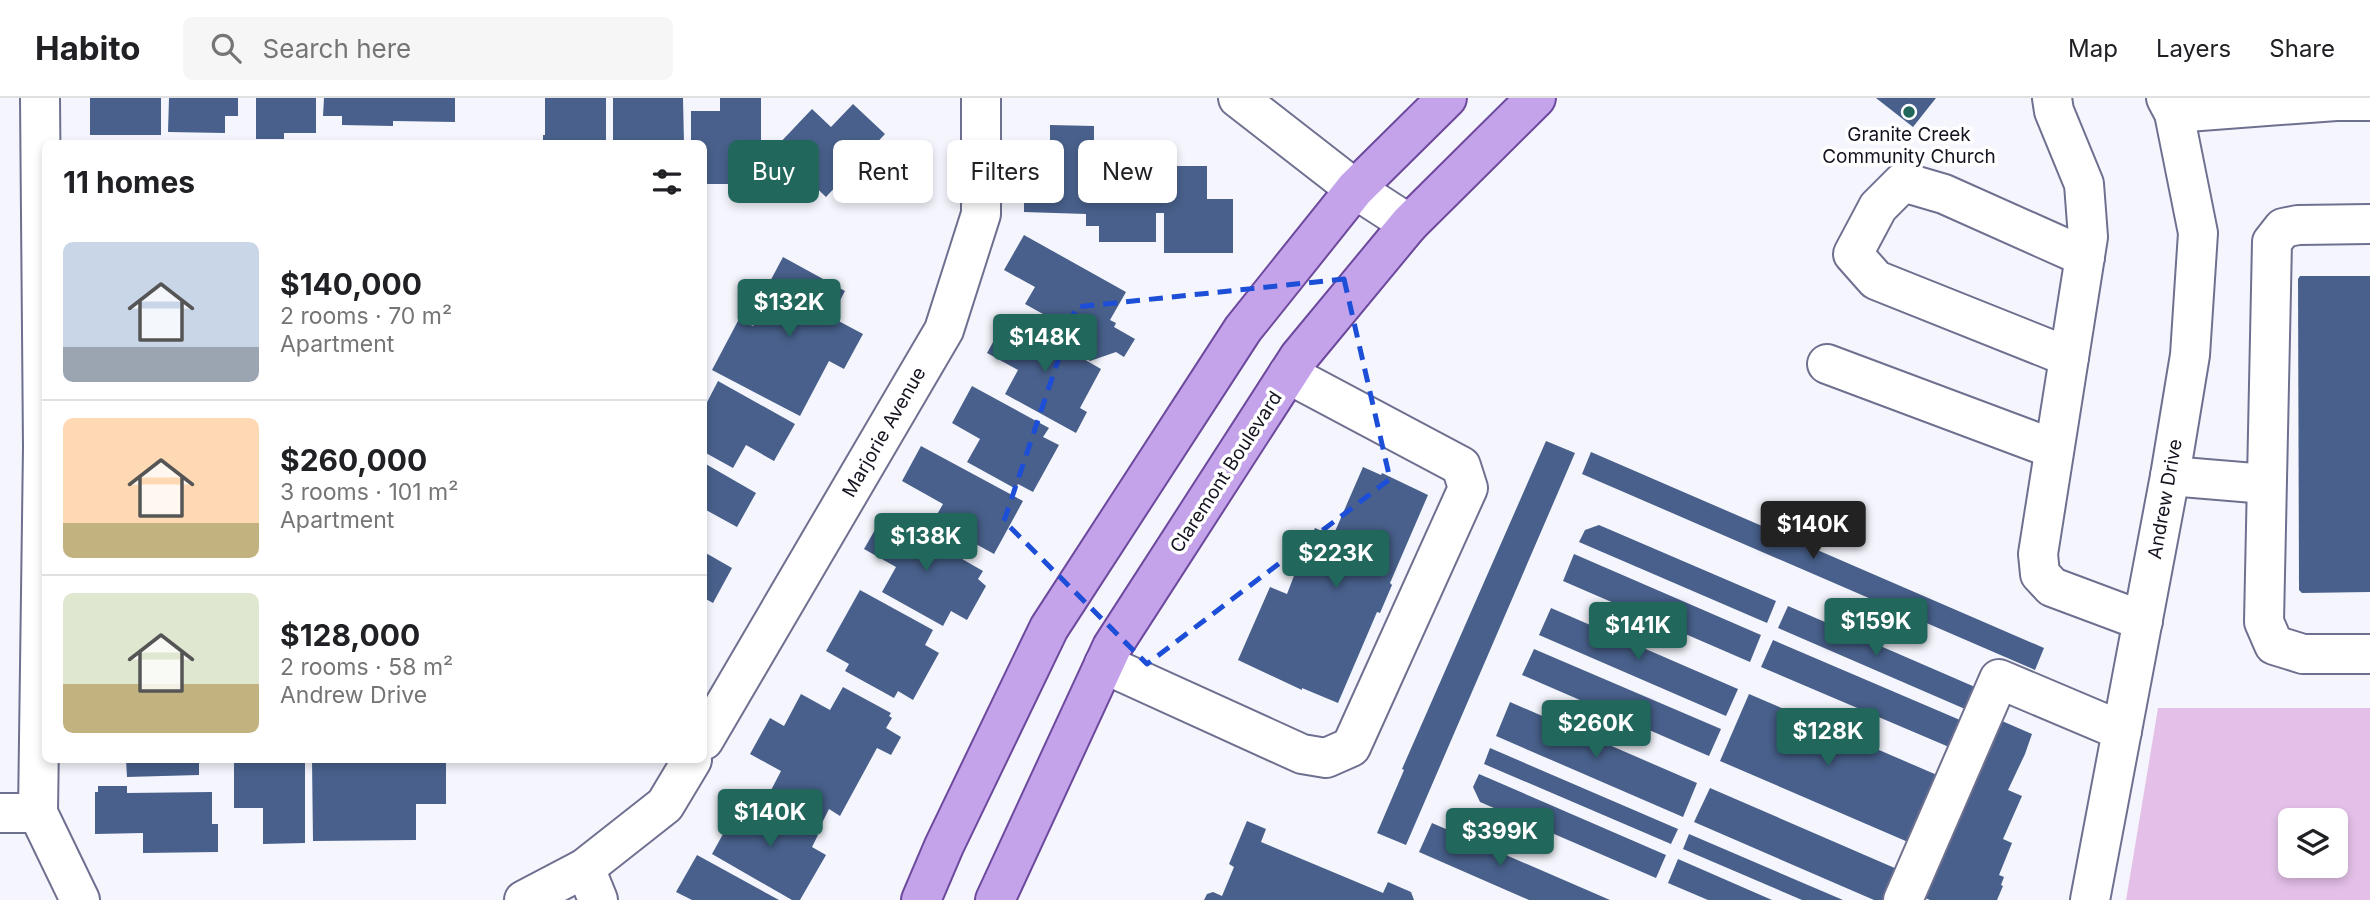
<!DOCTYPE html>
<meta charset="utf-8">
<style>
body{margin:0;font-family:Inter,sans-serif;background:#f6f6f6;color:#202124;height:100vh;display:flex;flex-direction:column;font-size:26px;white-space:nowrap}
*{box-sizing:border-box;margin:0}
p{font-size:23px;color:#757577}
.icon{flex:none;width:38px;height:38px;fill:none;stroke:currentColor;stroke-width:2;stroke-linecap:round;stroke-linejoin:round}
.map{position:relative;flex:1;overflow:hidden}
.drawer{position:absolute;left:42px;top:42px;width:665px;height:623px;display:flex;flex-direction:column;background:#fff;border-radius:10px;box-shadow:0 4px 10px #0003}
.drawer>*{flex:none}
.top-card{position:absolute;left:728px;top:42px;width:665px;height:63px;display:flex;gap:14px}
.tools{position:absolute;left:2278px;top:710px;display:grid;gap:14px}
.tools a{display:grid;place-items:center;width:70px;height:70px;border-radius:10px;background:#fff;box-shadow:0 4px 10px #0003;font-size:35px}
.price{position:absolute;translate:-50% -60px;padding:0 16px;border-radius:7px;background:#21675b;color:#fff;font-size:23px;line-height:46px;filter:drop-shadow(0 2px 4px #0008)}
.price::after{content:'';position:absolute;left:50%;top:42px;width:21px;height:16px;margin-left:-10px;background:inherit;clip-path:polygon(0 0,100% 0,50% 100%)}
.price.current{background:#222;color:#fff}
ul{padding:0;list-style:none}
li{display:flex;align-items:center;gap:21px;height:175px;padding:0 21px}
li+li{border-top:2px solid #e0e0e0}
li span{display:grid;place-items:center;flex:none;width:196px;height:140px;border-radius:10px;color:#555}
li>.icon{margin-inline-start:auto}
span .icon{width:84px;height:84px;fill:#fffc;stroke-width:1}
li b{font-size:30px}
h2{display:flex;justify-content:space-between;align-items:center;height:84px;padding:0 21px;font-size:30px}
.pill{padding:0 24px;border-radius:10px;background:#fff;box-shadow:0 4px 10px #0003;font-size:24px;line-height:63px}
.pill.current{background:#21675b;color:#fff}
header{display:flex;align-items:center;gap:42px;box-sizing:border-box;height:98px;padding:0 35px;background:#fff;border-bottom:2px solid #e0e0e0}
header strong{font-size:33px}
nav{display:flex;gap:38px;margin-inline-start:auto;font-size:24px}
.search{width:490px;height:63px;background:#f6f6f6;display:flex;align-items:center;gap:18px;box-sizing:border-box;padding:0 24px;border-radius:10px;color:#757577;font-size:26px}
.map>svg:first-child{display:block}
.green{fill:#e4c0e8;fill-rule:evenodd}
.building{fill:#48608b}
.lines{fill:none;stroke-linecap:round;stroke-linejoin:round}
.minor-casing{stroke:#6e7090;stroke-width:42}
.major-casing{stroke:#6c499c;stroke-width:42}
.minor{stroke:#fff;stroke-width:38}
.major{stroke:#c4a3eb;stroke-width:38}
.marked{fill:none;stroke:#1d4ed8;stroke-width:5;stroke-dasharray:14 9;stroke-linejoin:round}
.poi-dot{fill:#21675b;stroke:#fff;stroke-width:2.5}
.labels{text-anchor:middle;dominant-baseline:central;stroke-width:7;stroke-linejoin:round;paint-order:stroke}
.poi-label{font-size:19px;fill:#141421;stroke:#fff}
.street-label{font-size:19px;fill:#141421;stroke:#fff}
</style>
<header>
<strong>Habito</strong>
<div class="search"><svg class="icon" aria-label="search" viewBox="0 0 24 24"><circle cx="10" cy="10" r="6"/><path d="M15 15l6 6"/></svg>Search here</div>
<nav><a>Map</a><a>Layers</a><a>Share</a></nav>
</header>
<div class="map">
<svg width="2370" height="802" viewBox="0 0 2370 802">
<rect width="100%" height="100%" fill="#f5f6fd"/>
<path class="green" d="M2158 610H2370V802H2126ZM2291 723H2336V768H2291Z"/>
<g class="building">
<rect x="90" y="0" width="71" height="37"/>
<polygon points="169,0 238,0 238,18 225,18 225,35 168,34"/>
<polygon points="256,0 316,0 316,35 284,35 284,41 256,41"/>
<polygon points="324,0 455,0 455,24 393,23 393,28 342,27 342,18 323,18"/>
<polygon points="545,0 606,0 606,45 543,46 543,37 545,37"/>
<polygon points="613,0 683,0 684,46 613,46"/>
<polygon points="720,0 761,0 761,86 704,86 704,46 691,46 691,13 720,13"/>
<polygon points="1876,0 1936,0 1913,29"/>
<polygon points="853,6 885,36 826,99 775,50 812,11 831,29"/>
<polygon points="1050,27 1094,28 1094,44 1155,44 1155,76 1165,77 1165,68 1207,68 1207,101 1233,101 1233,155 1164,155 1164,115 1156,115 1156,144 1099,144 1099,128 1086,128 1086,116 1024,114 1024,60 1050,60"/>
<polygon points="1024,137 1126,194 1110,222 1116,225 1114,229 1135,241 1124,259 1116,254 1090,263 1059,245 1068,230 1025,206 1035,189 1004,172"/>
<polygon points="783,159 845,193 831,219 863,236 844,271 829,263 800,318 712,272 739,221 753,228 757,222 751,219"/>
<polygon points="2300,178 2370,178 2370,494 2302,495 2299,492 2298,181"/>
<polygon points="1008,217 1101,271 1080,310 1087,314 1076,335 1005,296 1018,272 987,255"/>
<polygon points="718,283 795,326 774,363 746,347 733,370 704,354 704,310"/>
<polygon points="972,288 1049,330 1043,339 1059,347 1033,394 1018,386 1016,391 967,364 980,341 952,325"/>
<polygon points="1546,343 1575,355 1406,747 1377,735 1404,672 1402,671"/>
<polygon points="921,348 1023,403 994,456 923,417 925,415 935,420 943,406 902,383"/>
<polygon points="1591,354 2044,550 2035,572 1582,376"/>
<polygon points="704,365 756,395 737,429 706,412 704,416"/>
<polygon points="1363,369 1381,377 1382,375 1428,397 1390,485 1392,487 1380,515 1377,514 1338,605 1302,590 1302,592 1238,562 1270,489 1287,496 1305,449 1307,449 1315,430 1333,438"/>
<polygon points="884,416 983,473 978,481 986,488 967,522 951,513 943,528 882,494 896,469 864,451"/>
<polygon points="1599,427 1776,503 1767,525 1579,444 1585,432"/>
<polygon points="704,454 732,470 713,505 704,500"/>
<polygon points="1574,456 1761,537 1750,564 1563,483"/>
<polygon points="860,492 933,532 925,547 939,555 913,602 898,593 894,600 845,573 849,566 826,553"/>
<polygon points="1788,508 1975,589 1965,611 1778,530"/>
<polygon points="1551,510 1738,591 1726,618 1539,537"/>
<polygon points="1773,542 1960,622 1949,649 1761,569"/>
<polygon points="1534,551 1721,631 1709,658 1522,577"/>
<polygon points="843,589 891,615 889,618 892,620 886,630 901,639 891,657 877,650 840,718 829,711 821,727 768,698 781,673 750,656 770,620 784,628 801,596 830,612"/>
<polygon points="1749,596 1937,677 1908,744 1720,663"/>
<polygon points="1510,604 1697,685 1683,719 1496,638"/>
<polygon points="2002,623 2032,636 2025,656 2008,692 2022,698 2003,741 2012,745 1999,777 2004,779 2001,787 2003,788 1997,802 1930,802 1925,800"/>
<polygon points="1490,650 1678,731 1671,746 1484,666"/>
<polygon points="126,662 199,662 199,677 127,679"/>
<polygon points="234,662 305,662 305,745 263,746 263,710 234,710"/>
<polygon points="312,662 446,662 446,706 416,706 416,742 313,743"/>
<polygon points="1479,676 1666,757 1656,780 1480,704 1473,689"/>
<polygon points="98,688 127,688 127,695 212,694 212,726 218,726 218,754 143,755 143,735 95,736 95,694 98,694"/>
<polygon points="1710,690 1897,771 1883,802 1874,802 1694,724"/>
<polygon points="745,696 818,737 812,749 826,757 800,802 792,802 712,756"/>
<polygon points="1247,723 1266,731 1261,744 1383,795 1388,784 1411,794 1414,802 1204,802 1207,796 1213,794 1222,798 1234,769 1229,766"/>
<polygon points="1432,725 1610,802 1529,802 1419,754"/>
<polygon points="1689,736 1843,802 1802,802 1683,751"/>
<polygon points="697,757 779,802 692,802 676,794"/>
<polygon points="1678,761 1772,802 1708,802 1668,785"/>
</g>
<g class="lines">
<g class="minor-casing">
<g id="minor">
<polyline points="40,0 43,349 38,715 80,802"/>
<polyline points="1238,0 1355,91 1409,126"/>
<polyline points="2052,0 2054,13 2084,86 2088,139 2038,456 2040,476 2052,489 2143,523"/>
<polyline points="2174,15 2336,3 2370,3"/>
<polyline points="2370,126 2298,127 2283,130 2272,144 2264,524 2274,547 2303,556 2370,556"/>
<polyline points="2069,259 1876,182 1853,156 1878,109 1903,84 1944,96 2085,159"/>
<polyline points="1827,266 2054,351"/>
<polyline points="2170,378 2266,386"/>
<polyline points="1104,566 1302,656 1326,660 1351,649 1468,390 1461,368 1288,276"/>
<polyline points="704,642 944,232 981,116 981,0"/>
<polyline points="0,715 38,715"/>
<polyline points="585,770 598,802"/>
<polyline points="524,802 585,770 665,707 692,662"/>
<polyline points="1903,802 1999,581 2122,633"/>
<polyline points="2090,802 2170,378 2190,257 2198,135 2174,15 2166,0"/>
</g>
</g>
<g class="major-casing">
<g id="major">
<polyline points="921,802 944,748 1049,530 1243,231 1355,91 1447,0"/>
<polyline points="995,802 1112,549 1299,259 1409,126 1536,0"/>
</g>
</g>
<use href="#minor" class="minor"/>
<use href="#major" class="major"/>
</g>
<path class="marked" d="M1344 181 1390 381 1147 566 1004 423 1076 209Z"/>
<circle class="poi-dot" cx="1909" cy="14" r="7"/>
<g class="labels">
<g class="poi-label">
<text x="1909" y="36">Granite Creek<tspan x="1909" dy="22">Community Church</tspan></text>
</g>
<g class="street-label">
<text transform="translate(884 334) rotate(-60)">Marjorie Avenue</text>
<text transform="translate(1226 374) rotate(-57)">Claremont Boulevard</text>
<text transform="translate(2165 401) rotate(-80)">Andrew Drive</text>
</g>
</g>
</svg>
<div class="tools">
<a><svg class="icon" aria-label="layers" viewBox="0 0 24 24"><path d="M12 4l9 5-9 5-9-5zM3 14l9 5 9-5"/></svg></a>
</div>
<b class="price" style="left:789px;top:241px">$132K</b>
<b class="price" style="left:1045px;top:276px">$148K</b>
<b class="price current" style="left:1813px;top:463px">$140K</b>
<b class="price" style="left:926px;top:475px">$138K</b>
<b class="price" style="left:1336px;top:492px">$223K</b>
<b class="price" style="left:1876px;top:560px">$159K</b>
<b class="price" style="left:1638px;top:564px">$141K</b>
<b class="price" style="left:1596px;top:662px">$260K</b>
<b class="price" style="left:1828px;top:670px">$128K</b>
<b class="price" style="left:770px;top:751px">$140K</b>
<b class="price" style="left:1500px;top:770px">$399K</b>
<div class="top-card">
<a class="pill current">Buy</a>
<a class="pill">Rent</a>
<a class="pill">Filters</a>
<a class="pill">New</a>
</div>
<section class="drawer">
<h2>11 homes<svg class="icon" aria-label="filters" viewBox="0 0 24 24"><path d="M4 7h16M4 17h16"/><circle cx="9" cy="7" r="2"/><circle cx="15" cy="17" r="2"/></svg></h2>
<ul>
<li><span style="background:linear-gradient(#c9d6e8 75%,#9aa5b1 0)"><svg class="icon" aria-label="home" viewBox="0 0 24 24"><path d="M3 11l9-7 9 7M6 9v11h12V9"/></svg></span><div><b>$140,000</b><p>2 rooms · 70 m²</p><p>Apartment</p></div></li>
<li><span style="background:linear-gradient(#ffd9b3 75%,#c2b280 0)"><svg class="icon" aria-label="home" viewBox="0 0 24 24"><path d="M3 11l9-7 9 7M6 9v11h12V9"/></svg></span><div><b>$260,000</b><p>3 rooms · 101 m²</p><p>Apartment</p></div></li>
<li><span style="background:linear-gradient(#dfe7d0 65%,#c2b280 0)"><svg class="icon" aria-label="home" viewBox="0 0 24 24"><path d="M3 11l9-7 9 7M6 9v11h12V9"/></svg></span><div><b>$128,000</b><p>2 rooms · 58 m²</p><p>Andrew Drive</p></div></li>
</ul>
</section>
</div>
